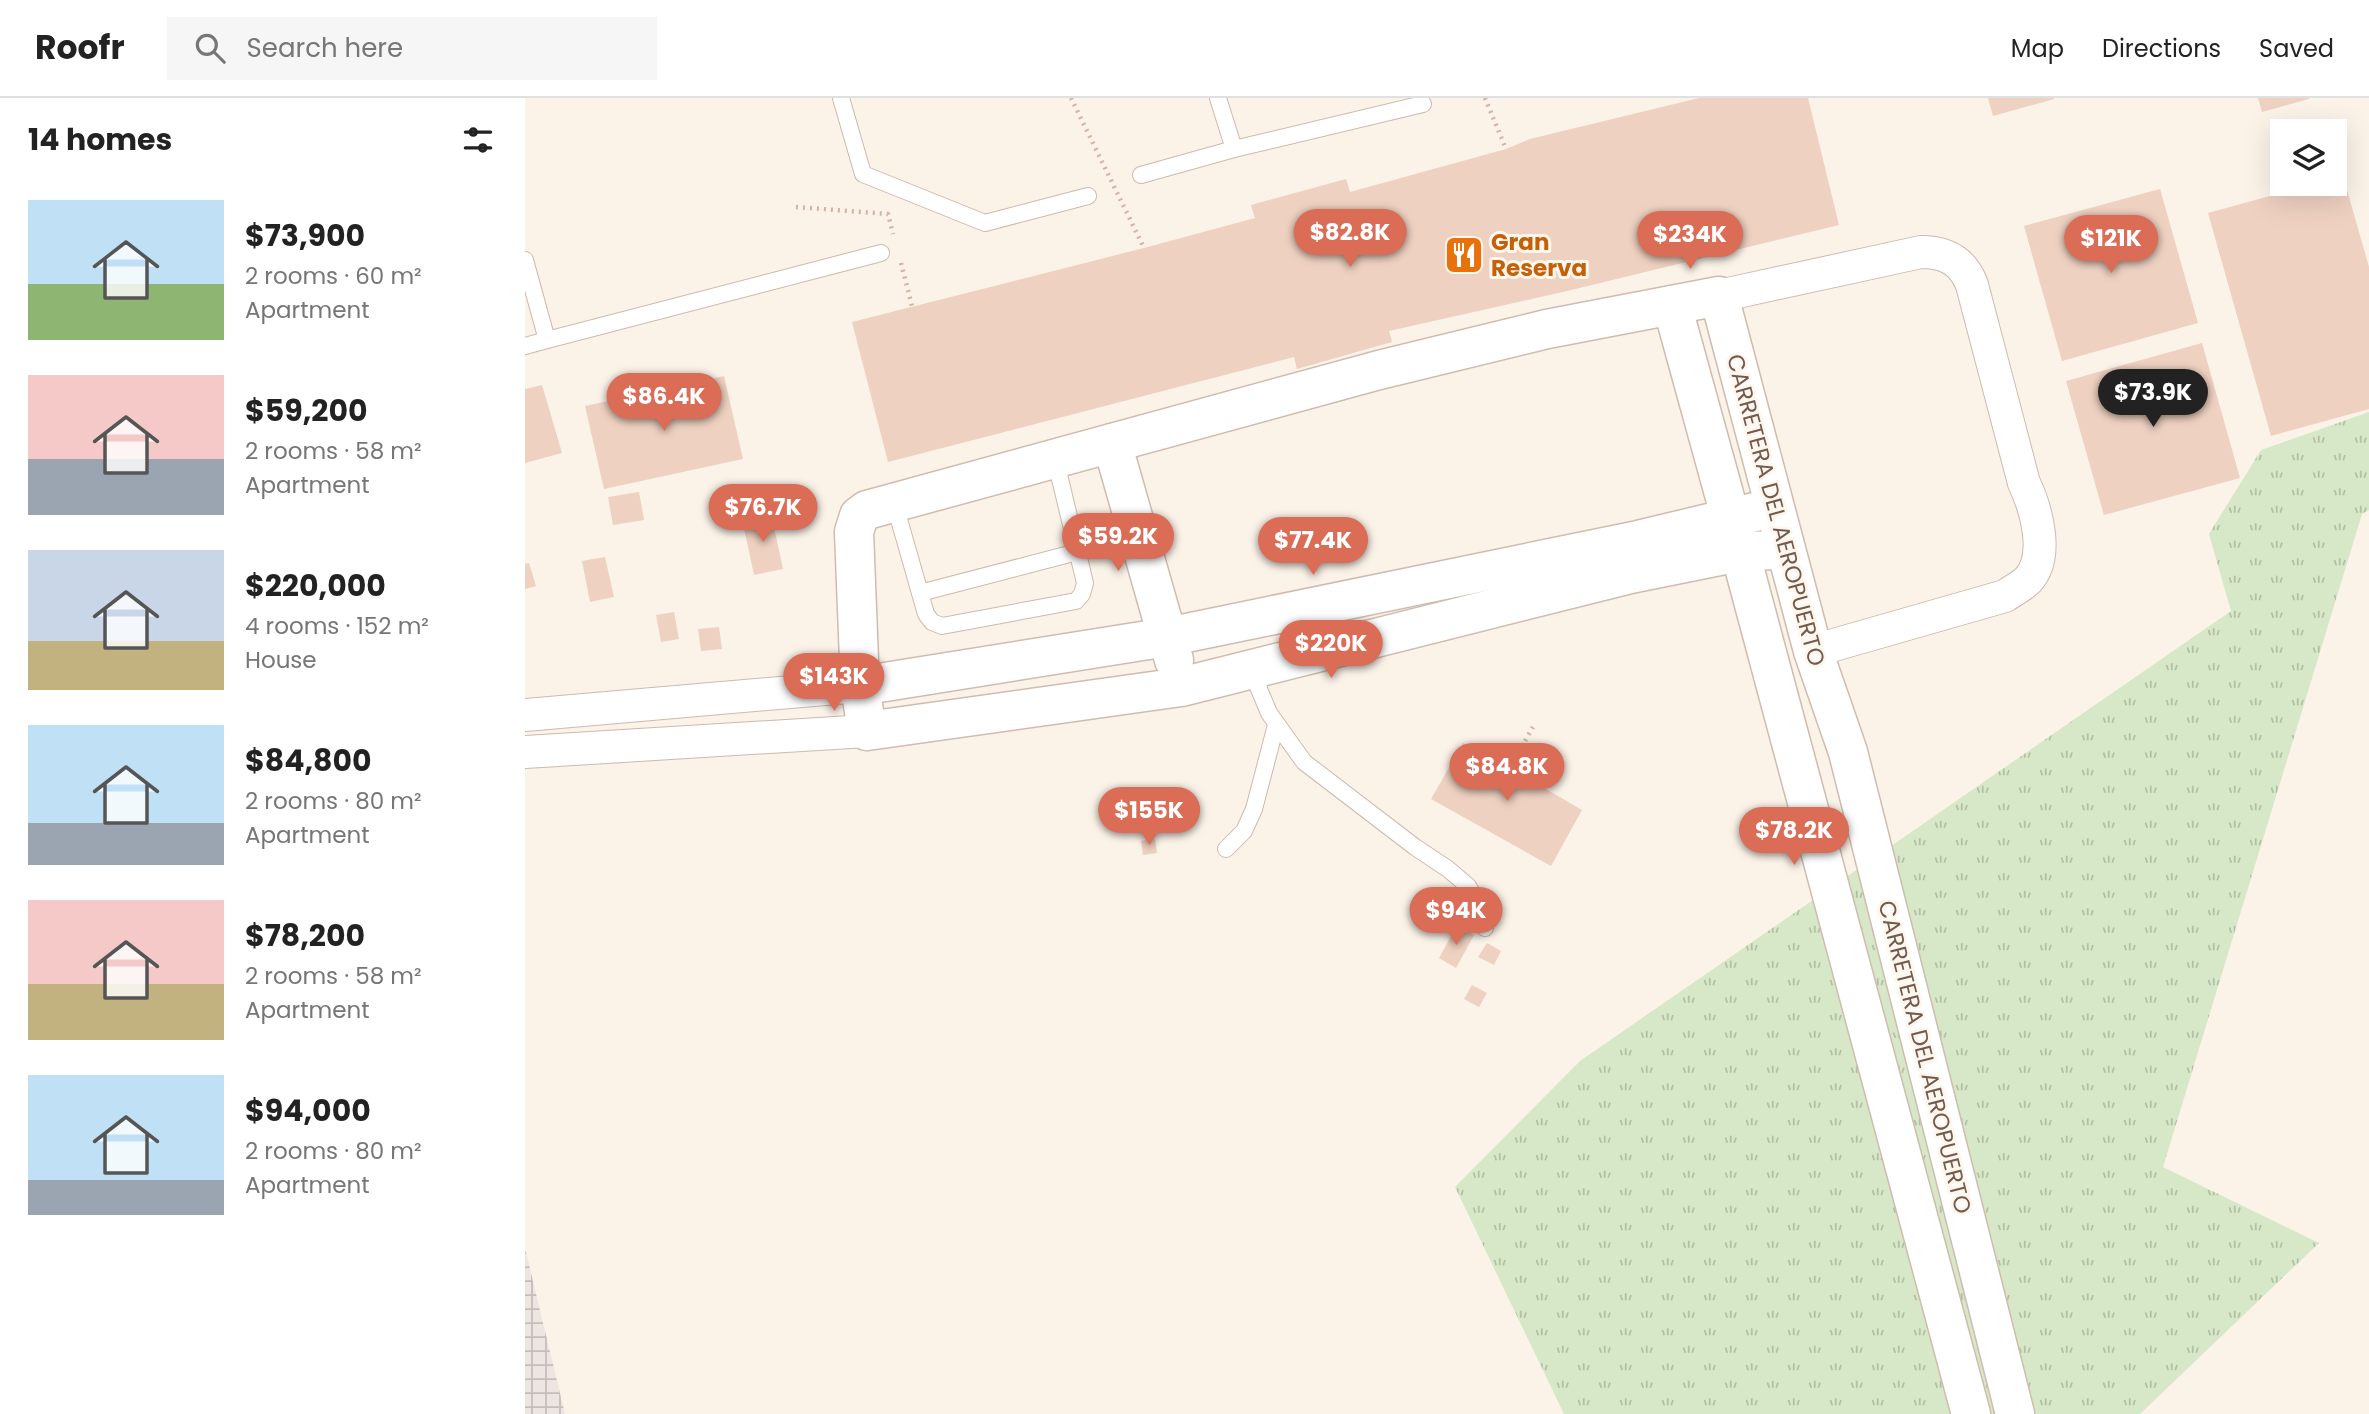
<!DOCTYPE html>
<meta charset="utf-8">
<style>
body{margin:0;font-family:Poppins,sans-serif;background:#f6f6f6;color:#222;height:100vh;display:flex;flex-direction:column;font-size:26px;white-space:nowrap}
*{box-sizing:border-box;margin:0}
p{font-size:23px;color:#767676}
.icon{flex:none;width:38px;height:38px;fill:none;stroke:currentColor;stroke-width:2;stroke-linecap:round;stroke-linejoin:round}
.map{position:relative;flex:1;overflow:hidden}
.side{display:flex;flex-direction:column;background:#fff;width:525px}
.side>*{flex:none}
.controls{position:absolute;left:1745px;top:21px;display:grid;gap:14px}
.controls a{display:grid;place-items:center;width:77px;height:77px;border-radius:0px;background:#fff;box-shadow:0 7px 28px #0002;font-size:35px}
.price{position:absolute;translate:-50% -60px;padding:0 16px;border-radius:24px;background:#db6c56;color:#fff;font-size:23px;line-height:46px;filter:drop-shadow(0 2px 4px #0008)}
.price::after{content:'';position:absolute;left:50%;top:42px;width:21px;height:16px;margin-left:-10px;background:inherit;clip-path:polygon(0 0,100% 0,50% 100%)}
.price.current{background:#222;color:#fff}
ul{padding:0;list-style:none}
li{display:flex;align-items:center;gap:21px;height:175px;padding:0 28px}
li span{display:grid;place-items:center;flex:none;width:196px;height:140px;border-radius:0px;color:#555}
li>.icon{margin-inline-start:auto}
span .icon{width:84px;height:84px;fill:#fffc;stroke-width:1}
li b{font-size:30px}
h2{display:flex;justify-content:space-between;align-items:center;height:84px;padding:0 28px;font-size:30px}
header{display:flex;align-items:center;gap:42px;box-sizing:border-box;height:98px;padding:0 35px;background:#fff;border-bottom:2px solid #e0e0e0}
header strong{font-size:33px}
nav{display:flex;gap:38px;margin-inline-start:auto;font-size:24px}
.search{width:490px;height:63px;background:#f6f6f6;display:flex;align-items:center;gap:18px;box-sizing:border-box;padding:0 24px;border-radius:0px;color:#767676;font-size:26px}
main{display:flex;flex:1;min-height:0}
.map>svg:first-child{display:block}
.industrial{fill:url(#industrial-grid)}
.grass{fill:url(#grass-tufts)}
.building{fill:#eed1c1}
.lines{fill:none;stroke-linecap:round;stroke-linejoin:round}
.lane-casing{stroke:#ccbaae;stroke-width:18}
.street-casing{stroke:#ccbaae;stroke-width:34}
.secondary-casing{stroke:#d0bcaf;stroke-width:41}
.path{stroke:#d3b4a4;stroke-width:4.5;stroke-dasharray:2 5;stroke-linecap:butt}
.lane{stroke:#fff;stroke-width:16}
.street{stroke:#fff;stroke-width:32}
.secondary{stroke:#fff;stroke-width:38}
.labels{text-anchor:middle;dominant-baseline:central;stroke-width:6;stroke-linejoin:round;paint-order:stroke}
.food-label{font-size:23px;font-weight:bold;fill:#c56008;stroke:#fef7ee;text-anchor:start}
.street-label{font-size:23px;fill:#73594e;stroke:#fef7ee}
</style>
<header>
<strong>Roofr</strong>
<div class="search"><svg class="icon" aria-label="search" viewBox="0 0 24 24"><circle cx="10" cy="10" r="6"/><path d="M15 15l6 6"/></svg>Search here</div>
<nav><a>Map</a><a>Directions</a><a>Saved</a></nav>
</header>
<main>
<section class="side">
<h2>14 homes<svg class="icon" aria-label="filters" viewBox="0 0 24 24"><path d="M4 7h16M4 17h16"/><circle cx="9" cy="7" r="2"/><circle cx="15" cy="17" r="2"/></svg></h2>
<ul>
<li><span style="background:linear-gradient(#bfe0f5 60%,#8fb573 0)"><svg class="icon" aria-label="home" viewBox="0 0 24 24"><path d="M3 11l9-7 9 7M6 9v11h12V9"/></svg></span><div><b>$73,900</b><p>2 rooms · 60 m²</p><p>Apartment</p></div></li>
<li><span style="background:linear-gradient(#f6c9c9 60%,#9aa5b1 0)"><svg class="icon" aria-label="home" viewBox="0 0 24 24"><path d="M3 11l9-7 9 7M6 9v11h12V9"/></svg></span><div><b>$59,200</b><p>2 rooms · 58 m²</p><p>Apartment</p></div></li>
<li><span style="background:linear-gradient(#c9d6e8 65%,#c2b280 0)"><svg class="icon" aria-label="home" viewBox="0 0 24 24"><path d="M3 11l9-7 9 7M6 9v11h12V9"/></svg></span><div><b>$220,000</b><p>4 rooms · 152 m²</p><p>House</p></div></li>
<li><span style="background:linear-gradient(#bfe0f5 70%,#9aa5b1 0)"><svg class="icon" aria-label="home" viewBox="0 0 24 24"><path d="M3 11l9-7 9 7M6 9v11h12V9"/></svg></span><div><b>$84,800</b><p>2 rooms · 80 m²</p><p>Apartment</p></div></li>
<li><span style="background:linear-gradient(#f6c9c9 60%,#c2b280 0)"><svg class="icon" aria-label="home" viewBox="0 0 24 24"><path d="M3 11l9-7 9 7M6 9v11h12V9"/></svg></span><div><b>$78,200</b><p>2 rooms · 58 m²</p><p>Apartment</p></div></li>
<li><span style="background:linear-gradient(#bfe0f5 75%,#9aa5b1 0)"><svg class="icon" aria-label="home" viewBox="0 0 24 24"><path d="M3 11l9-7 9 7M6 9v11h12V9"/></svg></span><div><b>$94,000</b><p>2 rooms · 80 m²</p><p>Apartment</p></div></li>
</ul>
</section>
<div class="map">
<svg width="1844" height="1316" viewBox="0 0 1844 1316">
<defs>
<pattern id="industrial-grid" width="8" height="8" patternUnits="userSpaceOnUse" patternTransform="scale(1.75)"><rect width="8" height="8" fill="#ece5e1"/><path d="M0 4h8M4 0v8" fill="none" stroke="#c4bdb9"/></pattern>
<pattern id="grass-tufts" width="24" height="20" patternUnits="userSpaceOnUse" patternTransform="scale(1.75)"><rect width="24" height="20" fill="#d6e8c7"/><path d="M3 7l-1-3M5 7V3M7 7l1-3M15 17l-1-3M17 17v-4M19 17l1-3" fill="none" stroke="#b2bfa4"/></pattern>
</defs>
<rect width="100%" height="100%" fill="#fbf2e8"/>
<polygon class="industrial" points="0,1150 40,1316 0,1316"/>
<polygon class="grass" points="1844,314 1844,412 1837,416 1638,1069 1794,1145 1615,1316 1039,1316 930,1089 1055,963 1706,513 1684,436 1736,352"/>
<g class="building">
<polygon points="1174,0 1283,0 1314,127 1042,193 864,233 867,244 772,271 769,259 363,364 327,224 619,150 730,120 726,107 821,81 825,94 981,51 1005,41"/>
<polygon points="1463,0 1529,0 1529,1 1468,18"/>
<polygon points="1733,0 1784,0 1784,1 1737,14"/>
<polygon points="1818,78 1844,169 1844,311 1746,338 1683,115 1789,86 1810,86 1810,80"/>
<polygon points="1635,91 1673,225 1537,263 1499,128"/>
<polygon points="1677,245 1715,380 1579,417 1541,283"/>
<polygon points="199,278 218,361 79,391 60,308"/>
<polygon points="17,287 37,355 0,365 0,291"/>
<polygon points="114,394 119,422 88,427 83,399"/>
<polygon points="246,415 258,471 229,477 217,421"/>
<polygon points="80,459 89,499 65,504 57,463"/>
<polygon points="4,465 11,488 0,491 0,466"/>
<polygon points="149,514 154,541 136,544 131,517"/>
<polygon points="194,529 197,551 176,553 173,531"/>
<polygon points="938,645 955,654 957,650 1016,684 1014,687 1057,712 1026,768 906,701"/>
<polygon points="630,741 632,755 618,757 616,743"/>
<polygon points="932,828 949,837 931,870 914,860"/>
<polygon points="962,845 976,853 969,867 953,859"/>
<polygon points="947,887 962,895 954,909 939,901"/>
</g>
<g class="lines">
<g class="lane-casing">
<g id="lane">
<polyline points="316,0 338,76 460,125 563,98"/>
<polyline points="693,0 709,51 898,6"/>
<polyline points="616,77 709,51"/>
<polyline points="0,162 22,242 356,155"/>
<polyline points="0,248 22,242"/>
<polyline points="369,404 401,516 407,524 417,528 551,503 557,496 560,485 530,360"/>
<polyline points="395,495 552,454"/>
<polyline points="729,571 734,591 744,615 779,664 890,749 923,771 943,788 956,811 960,830"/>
<polyline points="701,751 719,733 729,711 751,627"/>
</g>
</g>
<g class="street-casing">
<g id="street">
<path d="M1194 198 1396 154C1421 154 1438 163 1447 187L1499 385C1511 410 1525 458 1503 482 1497 488 1487 493 1480 498L1288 553"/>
<polyline points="0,617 335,588"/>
<polyline points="0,654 342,633"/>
</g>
</g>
<g class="secondary-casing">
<g id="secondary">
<polyline points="1147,207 1215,454 1446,1316"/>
<polyline points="587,345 649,562"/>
<polyline points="1260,451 1215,454 1101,477 656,589 342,633 335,588 329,434 334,418 342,412 854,272 1022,231 1194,198 1288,553 1323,654 1490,1316"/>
<polyline points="335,588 642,539 1113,442 1230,414"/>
</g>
</g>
<g class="path">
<polyline points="546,0 619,150"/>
<polyline points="960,0 981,51"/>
<polyline points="271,109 363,116 368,136"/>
<polyline points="376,165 387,208"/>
<polyline points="986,667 1008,629"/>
</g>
<use href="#lane" class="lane"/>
<use href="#street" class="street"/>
<use href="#secondary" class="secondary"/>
</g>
<defs>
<g id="restaurant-square" transform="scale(2.0125)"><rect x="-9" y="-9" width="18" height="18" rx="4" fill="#e8710a" stroke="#fef7ee"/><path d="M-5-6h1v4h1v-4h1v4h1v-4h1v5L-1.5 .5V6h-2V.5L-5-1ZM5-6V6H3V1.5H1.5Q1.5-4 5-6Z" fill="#fff"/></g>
</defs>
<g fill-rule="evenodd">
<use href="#restaurant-square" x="939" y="157"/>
</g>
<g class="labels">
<g class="food-label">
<text x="966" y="144">Gran<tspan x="966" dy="26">Reserva</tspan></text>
</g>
<g class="street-label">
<text transform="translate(1251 412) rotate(75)">CARRETERA DEL AEROPUERTO</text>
<text transform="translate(1400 959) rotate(76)">CARRETERA DEL AEROPUERTO</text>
</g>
</g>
</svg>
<div class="controls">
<a><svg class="icon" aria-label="layers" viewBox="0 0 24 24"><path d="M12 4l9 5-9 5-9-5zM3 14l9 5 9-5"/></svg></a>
</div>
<b class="price" style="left:825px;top:171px">$82.8K</b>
<b class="price" style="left:1165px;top:173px">$234K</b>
<b class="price" style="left:1586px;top:177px">$121K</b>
<b class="price current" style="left:1628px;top:331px">$73.9K</b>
<b class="price" style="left:139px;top:335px">$86.4K</b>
<b class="price" style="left:238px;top:446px">$76.7K</b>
<b class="price" style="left:593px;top:475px">$59.2K</b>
<b class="price" style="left:788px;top:479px">$77.4K</b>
<b class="price" style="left:806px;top:582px">$220K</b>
<b class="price" style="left:309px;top:615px">$143K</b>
<b class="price" style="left:982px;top:705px">$84.8K</b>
<b class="price" style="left:624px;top:749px">$155K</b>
<b class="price" style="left:1269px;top:769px">$78.2K</b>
<b class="price" style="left:931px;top:849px">$94K</b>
</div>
</main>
